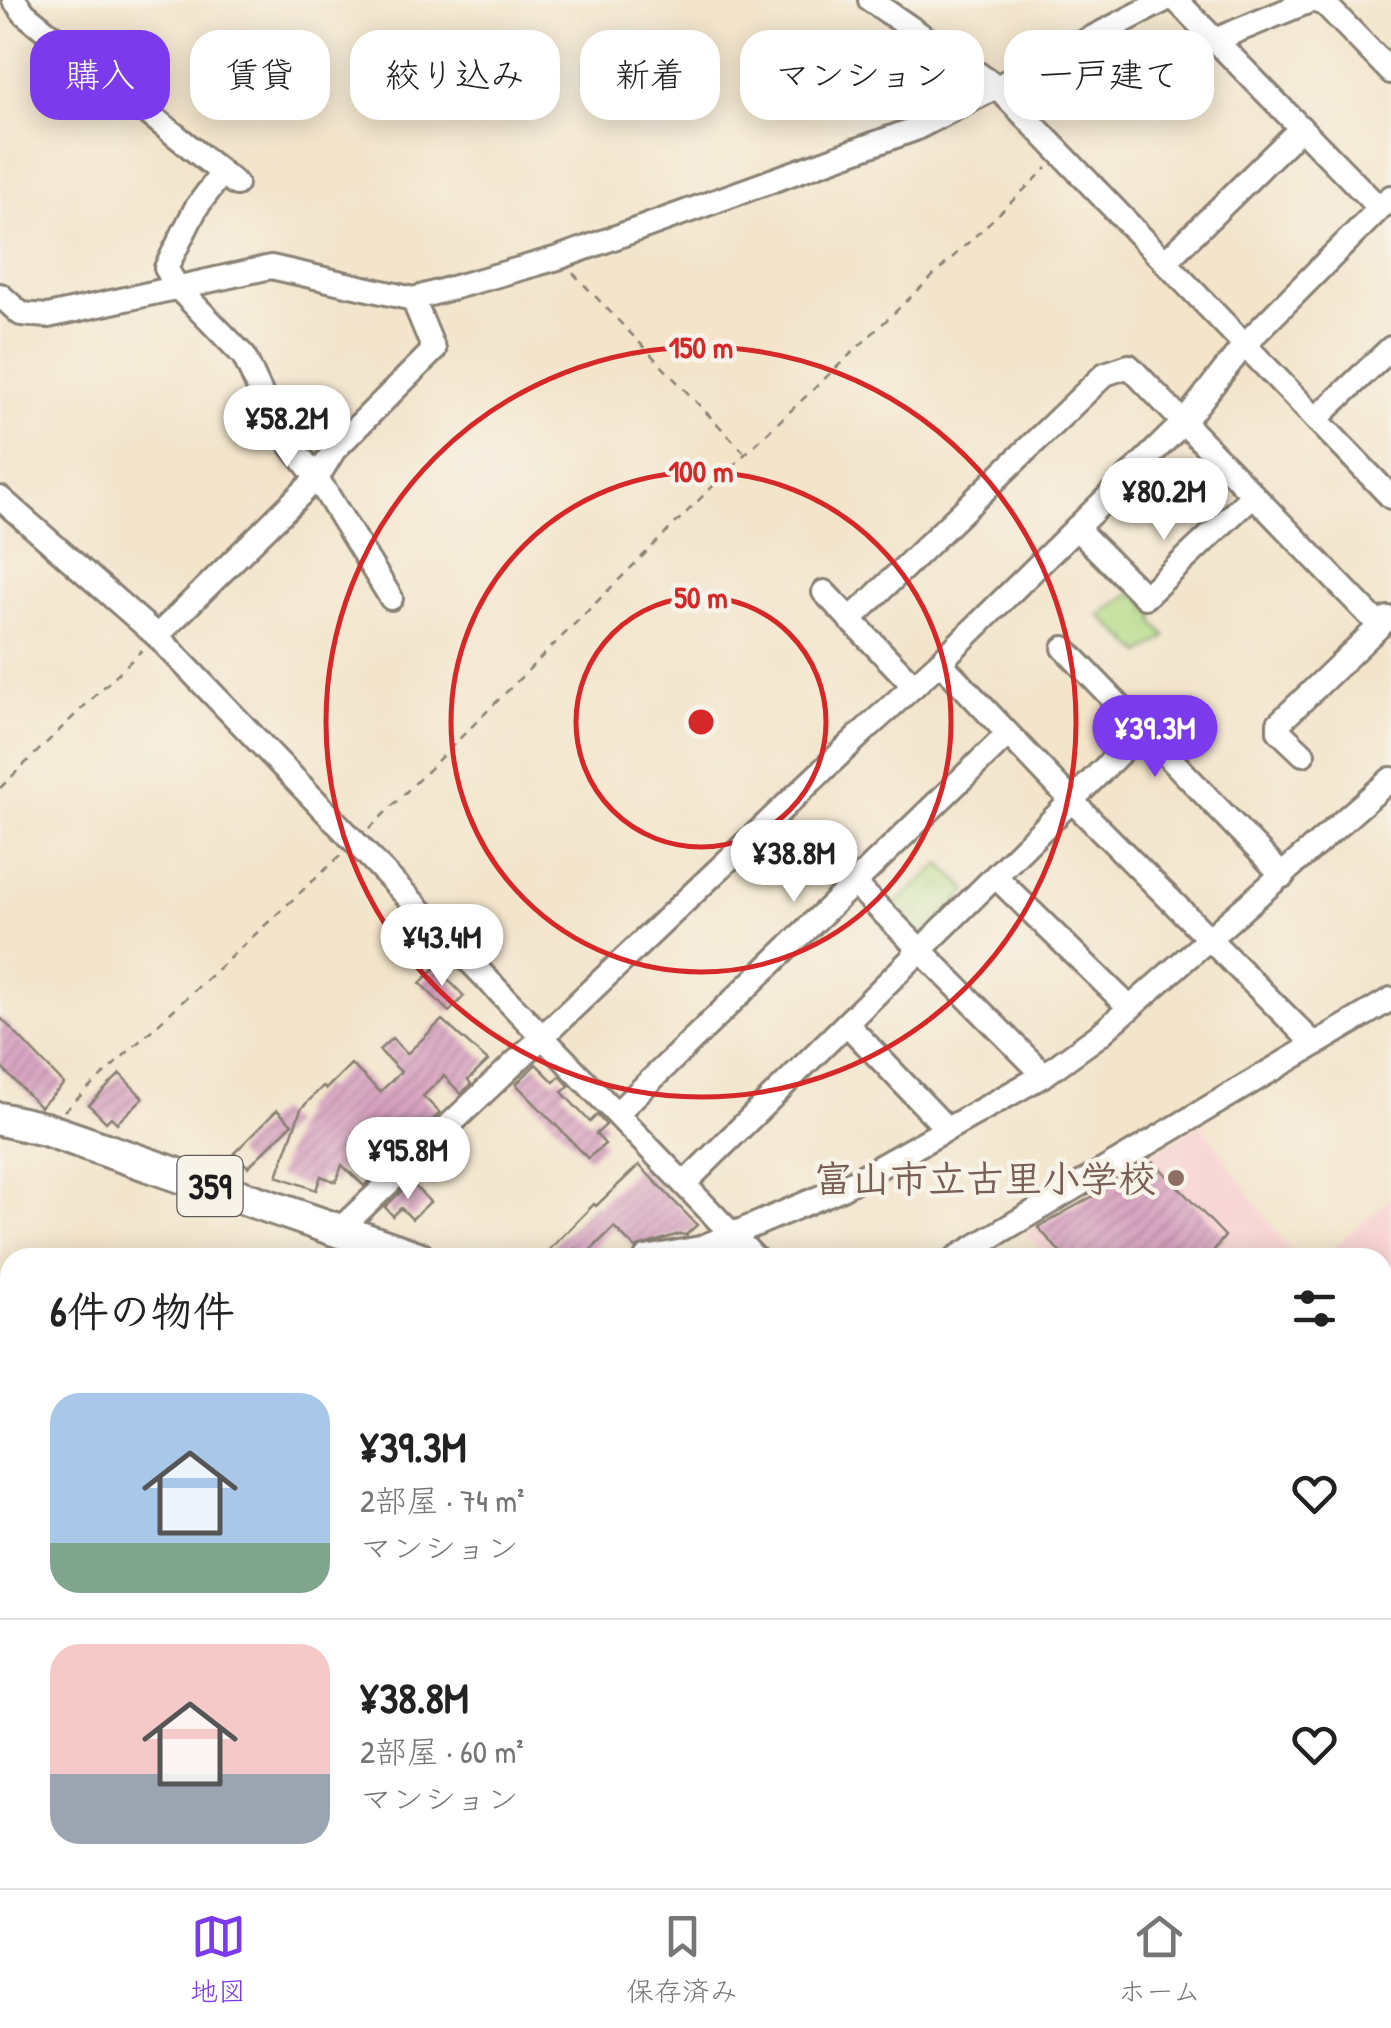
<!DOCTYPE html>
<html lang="ja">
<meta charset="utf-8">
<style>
body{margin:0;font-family:"Patrick Hand","Klee One",sans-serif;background:#f6f6f6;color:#222;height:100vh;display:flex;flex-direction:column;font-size:38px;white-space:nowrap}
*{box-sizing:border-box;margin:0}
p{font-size:32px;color:#767676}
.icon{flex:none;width:55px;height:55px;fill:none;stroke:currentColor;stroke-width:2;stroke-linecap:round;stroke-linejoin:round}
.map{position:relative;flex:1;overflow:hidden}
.sheet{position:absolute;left:0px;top:1248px;width:1392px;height:642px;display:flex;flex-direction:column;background:#fff;border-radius:30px 30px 0 0;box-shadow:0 5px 25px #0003}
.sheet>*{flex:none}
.hud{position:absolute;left:30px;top:30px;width:1332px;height:90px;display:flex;gap:20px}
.price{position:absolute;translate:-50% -85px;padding:0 22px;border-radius:35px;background:#fff;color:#222;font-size:32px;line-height:65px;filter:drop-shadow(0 2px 5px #0008)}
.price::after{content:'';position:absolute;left:50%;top:60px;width:30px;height:22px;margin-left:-15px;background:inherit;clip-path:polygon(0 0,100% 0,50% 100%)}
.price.selected{background:#7c3aed;color:#fff}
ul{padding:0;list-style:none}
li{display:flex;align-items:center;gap:30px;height:250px;padding:0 50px}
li+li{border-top:2px solid #e0e0e0}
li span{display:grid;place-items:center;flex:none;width:280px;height:200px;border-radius:30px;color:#555}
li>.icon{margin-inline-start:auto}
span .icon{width:120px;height:120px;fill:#fffc;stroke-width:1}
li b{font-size:42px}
h2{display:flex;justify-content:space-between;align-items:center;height:120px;padding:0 50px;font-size:42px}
.tag{padding:0 35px;border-radius:30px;background:#fff;box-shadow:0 5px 25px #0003;font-size:35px;line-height:90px}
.tag.selected{background:#7c3aed;color:#fff}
.menu{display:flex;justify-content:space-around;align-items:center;height:140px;border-top:2px solid #e0e0e0;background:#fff;font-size:28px;color:#767676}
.menu a{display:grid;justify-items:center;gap:5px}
.menu .selected{color:#7c3aed}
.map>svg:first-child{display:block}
.built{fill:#f7cfd0}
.grass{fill:url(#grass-tufts);stroke:#677b50;stroke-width:2.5}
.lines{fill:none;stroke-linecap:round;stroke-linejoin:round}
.stream{stroke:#5bc8d1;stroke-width:5}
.building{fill:url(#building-hatch)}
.minor-casing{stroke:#888073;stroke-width:28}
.major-casing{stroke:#888073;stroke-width:32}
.highway-casing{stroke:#888073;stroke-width:38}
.path{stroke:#888073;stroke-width:2.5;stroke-dasharray:8 8;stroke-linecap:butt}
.minor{stroke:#fff;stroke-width:22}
.major{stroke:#fff;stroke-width:28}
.highway{stroke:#fff;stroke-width:32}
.ring{fill:none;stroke:#d62828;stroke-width:5}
.education-dot{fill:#8d6e63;stroke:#f7f3e8;stroke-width:4}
.labels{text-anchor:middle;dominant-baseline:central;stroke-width:9;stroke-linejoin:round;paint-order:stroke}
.shield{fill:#f7f3e8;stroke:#5e5c59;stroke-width:2.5}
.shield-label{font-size:35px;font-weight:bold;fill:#1c1c1c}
.education-label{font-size:38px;font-weight:bold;fill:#785e54;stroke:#f7f3e8;text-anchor:end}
.centre{fill:#d62828;stroke:#f7f3e8;stroke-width:5}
.ring-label{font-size:30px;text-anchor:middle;font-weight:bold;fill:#d62828;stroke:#f7f3e8;stroke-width:9;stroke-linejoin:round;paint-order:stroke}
</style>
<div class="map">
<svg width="1391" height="1888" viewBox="0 0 1391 1888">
<defs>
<pattern id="grass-tufts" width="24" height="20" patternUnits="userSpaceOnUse" patternTransform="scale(2.5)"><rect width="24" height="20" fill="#b2da84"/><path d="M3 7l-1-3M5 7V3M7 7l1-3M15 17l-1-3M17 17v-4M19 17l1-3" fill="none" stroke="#98ba71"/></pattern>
<pattern id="building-hatch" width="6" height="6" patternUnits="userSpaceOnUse" patternTransform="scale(2.5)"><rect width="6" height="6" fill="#d59bbd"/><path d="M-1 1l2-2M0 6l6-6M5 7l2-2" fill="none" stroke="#ac7e99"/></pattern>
</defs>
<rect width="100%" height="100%" fill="#f7f3e8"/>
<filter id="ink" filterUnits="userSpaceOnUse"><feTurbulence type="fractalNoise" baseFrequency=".01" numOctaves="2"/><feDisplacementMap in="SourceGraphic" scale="20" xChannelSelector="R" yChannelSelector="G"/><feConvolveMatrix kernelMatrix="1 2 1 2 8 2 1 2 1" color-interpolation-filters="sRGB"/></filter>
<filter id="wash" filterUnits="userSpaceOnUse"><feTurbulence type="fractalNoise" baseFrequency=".0048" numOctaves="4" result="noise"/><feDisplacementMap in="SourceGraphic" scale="40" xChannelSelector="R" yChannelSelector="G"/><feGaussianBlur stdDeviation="2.25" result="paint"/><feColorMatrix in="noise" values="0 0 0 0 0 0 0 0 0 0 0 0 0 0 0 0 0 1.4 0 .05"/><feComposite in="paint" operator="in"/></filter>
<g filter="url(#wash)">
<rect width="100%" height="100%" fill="#f3e4ca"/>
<g class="built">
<polygon points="1201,1124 1293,1257 1044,1257 1027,1232"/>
<polygon points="1391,1198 1391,1417 1383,1427 1382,1258 1323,1257"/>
<polygon points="1080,1880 1263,1880 1288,1888 1074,1888"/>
</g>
<g class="grass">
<polygon points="1132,592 1155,612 1154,622 1166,637 1142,654 1100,615"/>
<polygon points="941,864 968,891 921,936 892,907"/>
</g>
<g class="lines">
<g class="stream">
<polyline points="1382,1443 1391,1433"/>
<polyline points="370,1880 376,1888"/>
<polyline points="610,1888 624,1880"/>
</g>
</g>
<g id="blocks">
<g class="building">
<polygon points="436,967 464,996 449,1012 420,983"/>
<polygon points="0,1017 64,1084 40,1107 0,1066"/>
<polygon points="442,1020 488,1061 468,1080 471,1084 461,1094 444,1076 423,1096 440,1113 416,1136 411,1131 378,1163 380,1165 373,1172 375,1175 364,1186 342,1165 336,1182 321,1176 316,1190 277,1176 301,1109 323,1086 326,1089 351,1064 380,1092 401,1072 379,1050 392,1038 407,1054"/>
<polygon points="536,1064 554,1082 560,1076 569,1086 562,1092 590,1122 597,1115 606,1125 596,1134 605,1144 588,1158 516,1084"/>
<polygon points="120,1074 143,1098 117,1123 111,1117 106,1122 89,1105"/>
<polygon points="277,1110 292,1124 248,1167 234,1153"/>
<polygon points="1154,1162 1225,1236 1208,1258 1065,1258 1038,1227"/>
<polygon points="639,1165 697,1225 686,1235 679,1234 635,1248 614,1227 583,1258 575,1249 567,1258 541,1258 594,1204 596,1206"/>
<polygon points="411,1182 430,1202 412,1219 401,1208 393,1216 385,1207"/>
</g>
</g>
</g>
<g filter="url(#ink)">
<use href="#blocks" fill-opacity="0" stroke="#888073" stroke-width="2.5"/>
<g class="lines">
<g class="minor-casing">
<g id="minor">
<polyline points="14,0 25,14 236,184"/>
<polyline points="870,0 996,86 1391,497"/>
<polyline points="1176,0 1379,208"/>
<polyline points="1215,40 1312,0 1325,4 1391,72"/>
<polyline points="222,173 196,208 166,268 177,287 244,356 276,426 317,478 391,598"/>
<polyline points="1165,262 1301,128"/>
<polyline points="0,295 21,314 48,316 271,267 413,299 558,258 915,129 1165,0"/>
<polyline points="1316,419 1391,348"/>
<polyline points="0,498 157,636 755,1258"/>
<polyline points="1076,528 1145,597 1253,495"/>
<polyline points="824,592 914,686"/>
<polyline points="850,620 1105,374 1129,366 1380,626"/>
<polyline points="157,636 317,478 334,450 434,350 413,299"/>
<polyline points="1064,648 1283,876"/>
<polyline points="940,662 1073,802 1314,1044"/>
<polyline points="1303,754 1279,731 1279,723 1388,618"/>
<polyline points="996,877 1130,1008"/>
<polyline points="854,883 1044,1075"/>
<polyline points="847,1024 947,1129"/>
<polyline points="617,1113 1008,734"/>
<polyline points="684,1184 1143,730"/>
<polyline points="339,1230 864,731 940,662 1183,423 1244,345 1391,197"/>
<polyline points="646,1258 700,1248 840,1189 1044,1075 1098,1036 1391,779"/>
<polyline points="956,1258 1391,999"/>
<polyline points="0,1425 10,1422"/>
<polyline points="0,1638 10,1634"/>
<polyline points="1382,1777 1391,1784"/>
<polyline points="1134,1880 1135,1888"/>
<polyline points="642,1888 656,1880"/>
</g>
</g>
<g class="major-casing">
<polyline id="major" points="0,1814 10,1809"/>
</g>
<g class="highway-casing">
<g id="highway">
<polyline points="0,1119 45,1129 418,1258"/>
<polyline points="1382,1878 1391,1879"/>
</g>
</g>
<g class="path">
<polyline points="573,273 744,452"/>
<polyline points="0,788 142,650"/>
<polyline points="369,829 745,454 1047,168"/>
<polyline points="64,1111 341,855"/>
<polyline points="0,1856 10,1873"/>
<polyline points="14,1880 18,1888"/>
<polyline points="1022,1888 1030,1880"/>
</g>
<use href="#minor" class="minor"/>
<use href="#major" class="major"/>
<use href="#highway" class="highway"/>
</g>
</g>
<g class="ring">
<circle cx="701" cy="722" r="125"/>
<circle cx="701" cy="722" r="250"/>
<circle cx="701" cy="722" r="375"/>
</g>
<circle class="education-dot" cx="1176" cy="1178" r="10"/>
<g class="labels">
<rect class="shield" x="177.5" y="1156" width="65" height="60" rx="8"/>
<g class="shield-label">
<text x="210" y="1186">359</text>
</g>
<g class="education-label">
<text x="1156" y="1178">富山市立古里小学校</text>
</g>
</g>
<circle cx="701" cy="722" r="15" class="centre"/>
<g class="ring-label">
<text x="701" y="358">150 m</text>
<text x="701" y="482">100 m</text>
<text x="701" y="608">50 m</text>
</g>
</svg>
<b class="price" style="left:287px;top:470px">¥58.2M</b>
<b class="price" style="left:1164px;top:543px">¥80.2M</b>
<b class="price selected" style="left:1155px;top:780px">¥39.3M</b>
<b class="price" style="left:794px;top:905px">¥38.8M</b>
<b class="price" style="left:442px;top:989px">¥43.4M</b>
<b class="price" style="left:408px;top:1202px">¥95.8M</b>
<div class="hud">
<a class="tag selected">購入</a>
<a class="tag">賃貸</a>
<a class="tag">絞り込み</a>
<a class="tag">新着</a>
<a class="tag">マンション</a>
<a class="tag">一戸建て</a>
</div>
<section class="sheet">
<h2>6件の物件<svg class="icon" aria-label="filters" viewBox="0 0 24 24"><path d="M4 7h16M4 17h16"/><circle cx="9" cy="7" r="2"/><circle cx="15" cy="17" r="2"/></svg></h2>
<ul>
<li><span style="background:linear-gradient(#a9c7e8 75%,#7fa58c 0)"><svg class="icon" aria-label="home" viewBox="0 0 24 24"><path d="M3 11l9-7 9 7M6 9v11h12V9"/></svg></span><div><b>¥39.3M</b><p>2部屋 · 74 m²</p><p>マンション</p></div><svg class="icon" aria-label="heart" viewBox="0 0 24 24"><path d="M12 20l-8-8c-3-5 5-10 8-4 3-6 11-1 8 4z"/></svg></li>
<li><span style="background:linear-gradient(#f6c9c9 65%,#9aa5b1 0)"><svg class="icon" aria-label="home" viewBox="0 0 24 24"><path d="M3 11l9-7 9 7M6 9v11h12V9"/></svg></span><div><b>¥38.8M</b><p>2部屋 · 60 m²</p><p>マンション</p></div><svg class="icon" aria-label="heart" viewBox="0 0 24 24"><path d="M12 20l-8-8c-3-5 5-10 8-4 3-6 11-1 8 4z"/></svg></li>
</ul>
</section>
</div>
<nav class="menu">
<a class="selected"><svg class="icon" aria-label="map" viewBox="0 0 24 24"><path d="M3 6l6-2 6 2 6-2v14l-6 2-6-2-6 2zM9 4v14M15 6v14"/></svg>地図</a>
<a><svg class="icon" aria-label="saved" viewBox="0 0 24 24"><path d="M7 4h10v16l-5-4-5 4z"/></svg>保存済み</a>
<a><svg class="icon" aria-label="home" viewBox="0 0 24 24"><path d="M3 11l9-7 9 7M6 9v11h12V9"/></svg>ホーム</a>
</nav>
